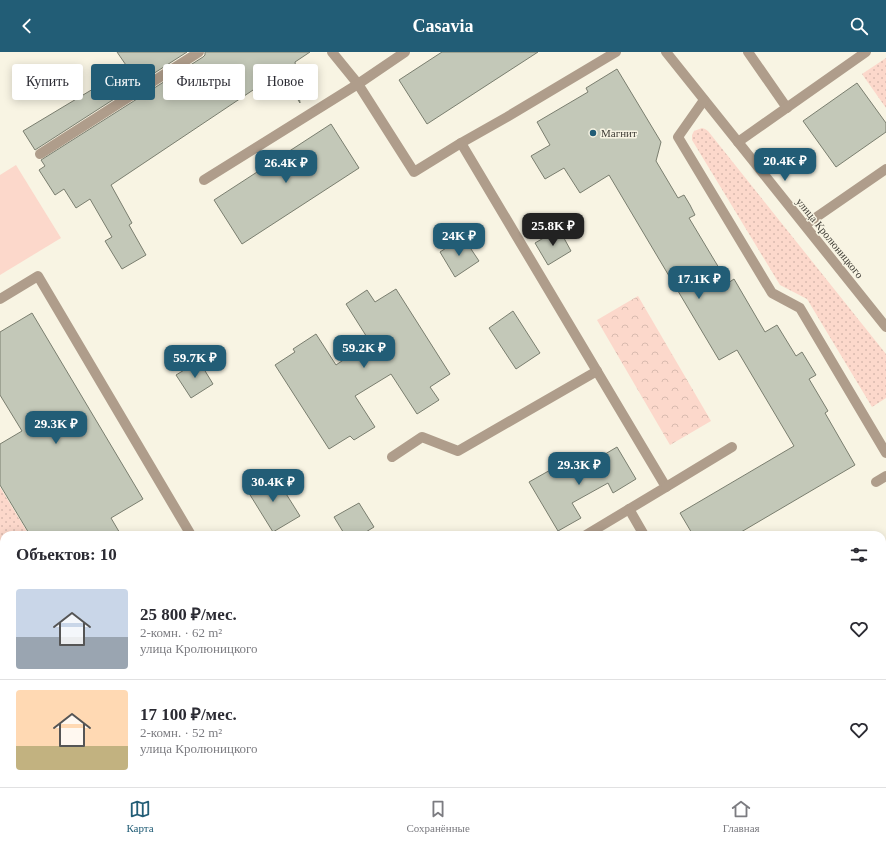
<!DOCTYPE html>
<html lang="ru">
<meta charset="utf-8">
<style>
body{margin:0;font-family:"Times New Roman",serif;background:#f2f2f3;color:#2b2b33;height:100vh;display:flex;flex-direction:column;font-size:15px;white-space:nowrap}
*{box-sizing:border-box;margin:0}
p{font-size:13px;color:#7c7c81}
.icon{flex:none;width:22px;height:22px;fill:none;stroke:currentColor;stroke-width:2;stroke-linecap:round;stroke-linejoin:round}
.map{position:relative;flex:1;overflow:hidden}
.side{position:absolute;left:0px;top:479px;width:886px;height:256px;display:flex;flex-direction:column;background:#fff;border-radius:12px 12px 0 0;box-shadow:0 2px 10px #0003}
.side>*{flex:none}
.guide{position:absolute;left:12px;top:12px;width:400px;height:36px;display:flex;gap:8px}
.price{position:absolute;translate:-50% -34px;padding:0 9px;border-radius:8px;background:#225d76;color:#fff;font-size:13px;line-height:26px;filter:drop-shadow(0 1px 2px #0008)}
.price::after{content:'';position:absolute;left:50%;top:24px;width:12px;height:9px;margin-left:-6px;background:inherit;clip-path:polygon(0 0,100% 0,50% 100%)}
.price.selected{background:#222;color:#fff}
ul{padding:0;list-style:none}
li{display:flex;align-items:center;gap:12px;height:100px;padding:0 16px}
li+li{border-top:1px solid #e1e1e2}
li span{display:grid;place-items:center;flex:none;width:112px;height:80px;border-radius:4px;color:#555}
li>.icon{margin-inline-start:auto}
span .icon{width:48px;height:48px;fill:#fffc;stroke-width:1}
li b{font-size:17px}
h2{display:flex;justify-content:space-between;align-items:center;height:48px;padding:0 16px;font-size:17px}
.pill{padding:0 14px;border-radius:4px;background:#fff;box-shadow:0 2px 10px #0003;font-size:14px;line-height:36px}
.pill.selected{background:#225d76;color:#fff}
header{display:flex;justify-content:space-between;align-items:center;height:52px;padding:0 16px;background:#225d76;color:#fff;font-size:18px;font-weight:800}
.dock{display:flex;justify-content:space-around;align-items:center;height:56px;border-top:1px solid #e1e1e2;background:#fff;font-size:11px;color:#7c7c81}
.dock a{display:grid;justify-items:center;gap:2px}
.dock .selected{color:#225d76}
.map>svg:first-child{display:block}
.grass{fill:url(#grass-dots)}
.park{fill:url(#park-crowns)}
.pitch{fill:#fcd8cb}
.building{fill:#c3c8b8;stroke:#7a7e6f}
.lines{fill:none;stroke-linecap:round;stroke-linejoin:round}
.minor{stroke:#af9d8b;stroke-width:10}
.poi-dot{fill:#225d76;stroke:#f8f4e3;stroke-width:1.5}
.labels{text-anchor:middle;dominant-baseline:central;stroke-width:3;stroke-linejoin:round;paint-order:stroke}
.poi-label{font-size:11px;fill:#3e3c35;stroke:#f8f4e3;text-anchor:start}
.street-label{font-size:11px;fill:#3e3c35;stroke:#f8f4e3}
</style>
<header><svg class="icon" aria-label="back" viewBox="0 0 24 24"><path d="M15 5l-7 7 7 7"/></svg>Casavia<svg class="icon" aria-label="search" viewBox="0 0 24 24"><circle cx="10" cy="10" r="6"/><path d="M15 15l6 6"/></svg></header>
<div class="map">
<svg width="886" height="735" viewBox="0 0 886 735">
<defs>
<pattern id="grass-dots" width="8" height="8" patternUnits="userSpaceOnUse"><rect width="8" height="8" fill="#fcd8cb"/><path d="M2 2h.1M6 6h.1" fill="none" stroke="#d9baaf" stroke-width="1.8" stroke-linecap="round"/></pattern>
<pattern id="park-crowns" width="20" height="18" patternUnits="userSpaceOnUse"><rect width="20" height="18" fill="#fcd8cb"/><path d="M2 6a3 3 0 1 1 6 0M12 15a3 3 0 1 1 6 0" fill="none" stroke="#d9baaf"/></pattern>
</defs>
<rect width="100%" height="100%" fill="#f8f4e3"/>
<g class="grass">
<polygon points="886,6 886,56 862,22"/>
<polygon points="702,76 705,77 708,79 886,302 886,346 872,355 807,247 780,233 692,88 692,83 694,79"/>
<polygon points="0,435 29,483 4,483 4,498 0,492"/>
</g>
<polygon class="park" points="638,244 711,369 670,393 597,268"/>
<polygon class="pitch" points="16,113 61,186 0,223 0,123"/>
<g class="building">
<polygon points="117,0 187,0 35,98 23,79 128,16"/>
<polygon points="205,0 310,0 295,10 300,51 280,20 111,133 132,171 129,173 146,203 122,217 105,189 112,185 90,147 76,156 64,137 55,143 39,118 45,114 41,108 203,5 205,3"/>
<polygon points="442,0 538,0 427,72 399,28"/>
<polygon points="617,17 661,90 656,109 678,146 684,143 690,153 695,163 689,166 728,231 734,227 765,280 777,273 796,304 802,300 816,323 809,327 828,359 825,361 855,413 736,483 693,483 680,461 794,394 737,298 719,308 609,123 580,141 564,116 545,127 531,104 550,93 537,70 588,40 586,36"/>
<polygon points="857,31 886,71 886,80 836,115 803,69"/>
<polygon points="331,72 359,116 242,192 214,148"/>
<polygon points="559,177 571,199 548,213 535,191"/>
<polygon points="463,185 479,209 455,225 440,200"/>
<polygon points="396,237 450,322 430,335 439,348 417,362 391,322 355,344 375,375 354,388 350,384 329,397 275,313 295,300 293,297 316,282 336,313 370,290 346,252 367,238 375,250"/>
<polygon points="513,259 540,301 516,317 489,276"/>
<polygon points="32,261 143,447 111,466 121,483 30,483 0,433 0,392 22,379 0,343 0,280"/>
<polygon points="199,309 213,332 191,346 176,323"/>
<polygon points="617,395 636,427 613,441 608,431 572,451 581,466 558,479 529,430 561,412 568,424"/>
<polygon points="273,421 300,464 273,480 247,438"/>
<polygon points="359,451 374,475 361,483 345,483 334,465"/>
</g>
<g class="lines">
<g class="minor">
<polyline points="332,0 358,32 405,0"/>
<polyline points="666,0 886,275"/>
<polyline points="748,0 787,56"/>
<polyline points="704,48 678,85 772,241 800,256 886,401"/>
<polyline points="738,90 866,0"/>
<polyline points="461,91 666,435 586,483"/>
<polyline points="40,102 199,0"/>
<polyline points="204,128 358,32 414,120 461,91 507,65 616,0"/>
<polyline points="805,173 886,117"/>
<polyline points="0,247 38,224 191,483"/>
<polyline points="392,405 422,385 458,399 597,319"/>
<polyline points="876,430 886,424"/>
<polyline points="666,435 732,395"/>
<polyline points="629,457 644,483"/>
<polyline points="882,653 886,654"/>
<polyline points="281,735 287,731"/>
<polyline points="513,735 519,731"/>
</g>
</g>
<circle class="poi-dot" cx="593" cy="81" r="4"/>
<g class="labels">
<g class="poi-label">
<text x="601" y="81">Магнит</text>
</g>
<g class="street-label">
<text transform="translate(830 186) rotate(51)">улица Кролюницкого</text>
</g>
</g>
</svg>
<b class="price" style="left:785px;top:130px">20.4K ₽</b>
<b class="price" style="left:286px;top:132px">26.4K ₽</b>
<b class="price selected" style="left:553px;top:195px">25.8K ₽</b>
<b class="price" style="left:459px;top:205px">24K ₽</b>
<b class="price" style="left:699px;top:248px">17.1K ₽</b>
<b class="price" style="left:364px;top:317px">59.2K ₽</b>
<b class="price" style="left:195px;top:327px">59.7K ₽</b>
<b class="price" style="left:56px;top:393px">29.3K ₽</b>
<b class="price" style="left:579px;top:434px">29.3K ₽</b>
<b class="price" style="left:273px;top:451px">30.4K ₽</b>
<div class="guide">
<a class="pill">Купить</a>
<a class="pill selected">Снять</a>
<a class="pill">Фильтры</a>
<a class="pill">Новое</a>
</div>
<section class="side">
<h2>Объектов: 10<svg class="icon" aria-label="filters" viewBox="0 0 24 24"><path d="M4 7h16M4 17h16"/><circle cx="9" cy="7" r="2"/><circle cx="15" cy="17" r="2"/></svg></h2>
<ul>
<li><span style="background:linear-gradient(#c9d6e8 60%,#9aa5b1 0)"><svg class="icon" aria-label="home" viewBox="0 0 24 24"><path d="M3 11l9-7 9 7M6 9v11h12V9"/></svg></span><div><b>25 800 ₽/мес.</b><p>2-комн. · 62 m²</p><p>улица Кролюницкого</p></div><svg class="icon" aria-label="heart" viewBox="0 0 24 24"><path d="M12 20l-8-8c-3-5 5-10 8-4 3-6 11-1 8 4z"/></svg></li>
<li><span style="background:linear-gradient(#ffd9b3 70%,#c2b280 0)"><svg class="icon" aria-label="home" viewBox="0 0 24 24"><path d="M3 11l9-7 9 7M6 9v11h12V9"/></svg></span><div><b>17 100 ₽/мес.</b><p>2-комн. · 52 m²</p><p>улица Кролюницкого</p></div><svg class="icon" aria-label="heart" viewBox="0 0 24 24"><path d="M12 20l-8-8c-3-5 5-10 8-4 3-6 11-1 8 4z"/></svg></li>
</ul>
</section>
</div>
<nav class="dock">
<a class="selected"><svg class="icon" aria-label="map" viewBox="0 0 24 24"><path d="M3 6l6-2 6 2 6-2v14l-6 2-6-2-6 2zM9 4v14M15 6v14"/></svg>Карта</a>
<a><svg class="icon" aria-label="saved" viewBox="0 0 24 24"><path d="M7 4h10v16l-5-4-5 4z"/></svg>Сохранённые</a>
<a><svg class="icon" aria-label="home" viewBox="0 0 24 24"><path d="M3 11l9-7 9 7M6 9v11h12V9"/></svg>Главная</a>
</nav>
